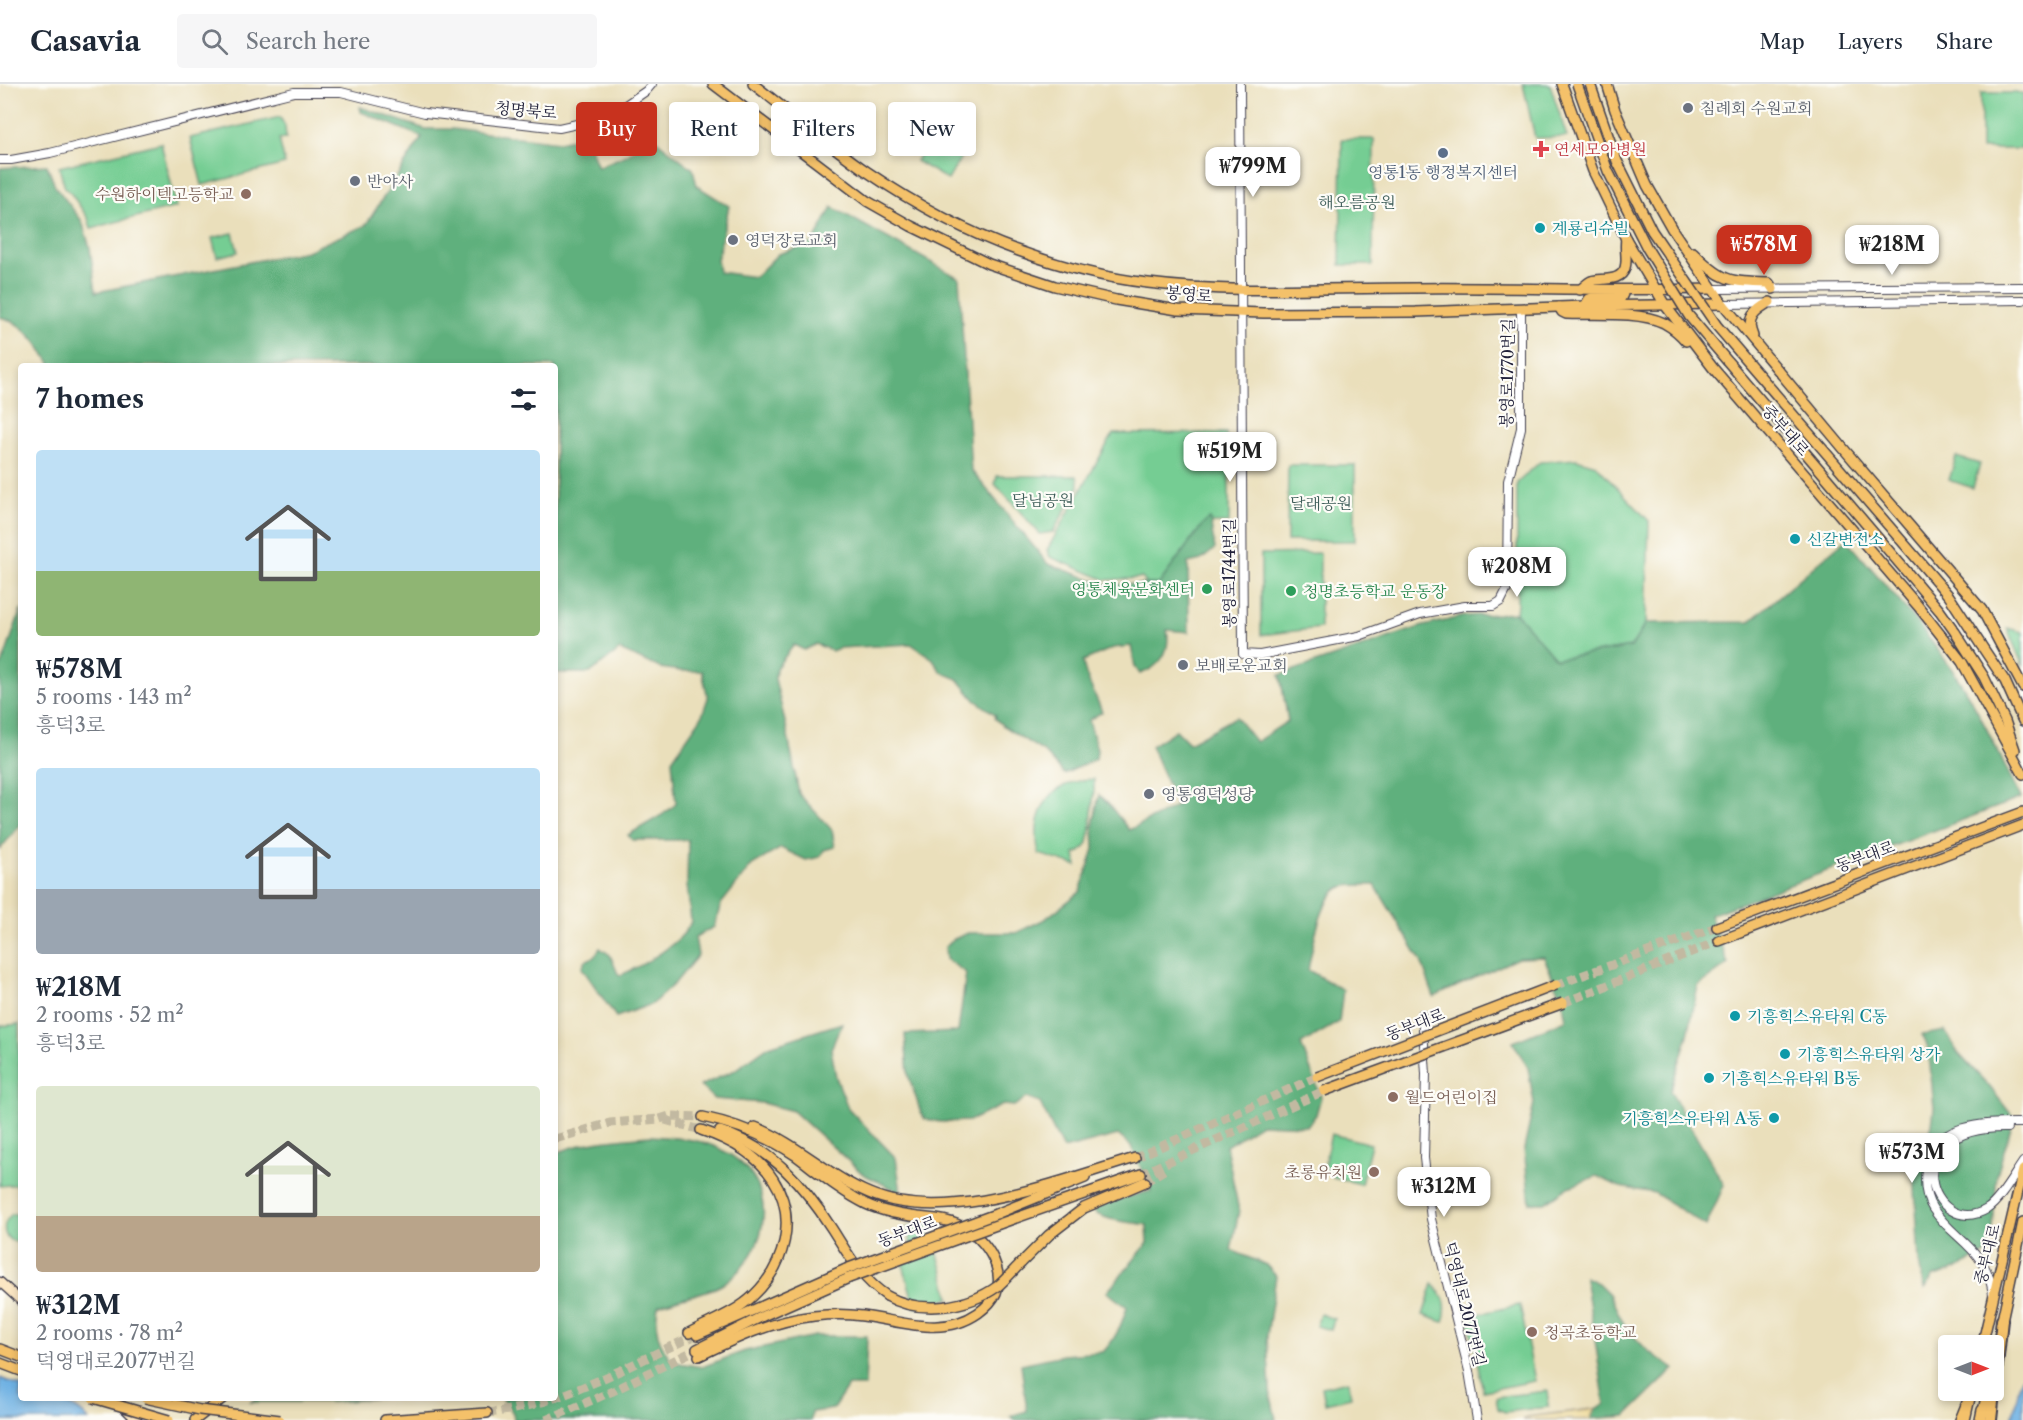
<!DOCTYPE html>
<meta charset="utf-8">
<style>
body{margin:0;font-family:"Libre Caslon Text","Noto Serif KR",serif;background:#f6f6f7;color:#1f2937;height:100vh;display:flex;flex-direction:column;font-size:22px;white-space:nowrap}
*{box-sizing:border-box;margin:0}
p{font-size:20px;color:#747a83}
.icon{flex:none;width:33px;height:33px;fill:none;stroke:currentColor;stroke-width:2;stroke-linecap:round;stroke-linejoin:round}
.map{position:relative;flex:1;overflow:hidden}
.panel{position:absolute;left:18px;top:279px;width:540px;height:1038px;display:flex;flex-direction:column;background:#fff;border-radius:6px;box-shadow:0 3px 9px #0003}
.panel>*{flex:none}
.hud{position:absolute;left:576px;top:18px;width:570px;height:54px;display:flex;gap:12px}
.needle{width:39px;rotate:90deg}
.tools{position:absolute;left:1938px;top:1251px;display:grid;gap:12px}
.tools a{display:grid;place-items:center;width:66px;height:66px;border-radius:6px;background:#fff;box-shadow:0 3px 9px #0003;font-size:30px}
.price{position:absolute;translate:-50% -51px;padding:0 14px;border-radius:12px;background:#fff;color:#222;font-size:20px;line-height:39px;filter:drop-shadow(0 2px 3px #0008)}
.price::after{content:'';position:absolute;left:50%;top:36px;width:18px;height:14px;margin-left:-9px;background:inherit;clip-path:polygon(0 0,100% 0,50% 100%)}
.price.active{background:#c8321e;color:#fff}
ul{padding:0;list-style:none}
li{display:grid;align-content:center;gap:12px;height:318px;padding:0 18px}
li span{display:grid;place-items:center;height:186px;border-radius:6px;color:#555}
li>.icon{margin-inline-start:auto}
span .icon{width:108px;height:108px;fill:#fffc;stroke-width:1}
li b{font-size:26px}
h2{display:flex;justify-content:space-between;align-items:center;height:72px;padding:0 18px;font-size:26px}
.chip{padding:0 21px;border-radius:6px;background:#fff;box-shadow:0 3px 9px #0003;font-size:21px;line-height:54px}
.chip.active{background:#c8321e;color:#fff}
header{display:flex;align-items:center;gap:36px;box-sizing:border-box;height:84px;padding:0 30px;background:#fff;border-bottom:2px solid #e0e1e3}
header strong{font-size:28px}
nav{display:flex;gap:33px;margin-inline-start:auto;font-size:21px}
.search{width:420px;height:54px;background:#f6f6f7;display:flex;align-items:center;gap:15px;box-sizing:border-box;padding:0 21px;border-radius:6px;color:#747a83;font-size:22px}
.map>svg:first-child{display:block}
.green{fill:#74cd93;stroke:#4b7867;stroke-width:1.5}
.forest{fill:#5fb07d;stroke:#40695c;stroke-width:1.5}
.sand{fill:#eeda9e;stroke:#887e6c;stroke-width:1.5}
.water{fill:#6eb1e3;stroke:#486a8f;stroke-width:1.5}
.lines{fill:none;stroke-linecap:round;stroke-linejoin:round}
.primary-tunnel{stroke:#c2b9a1;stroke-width:9;stroke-dasharray:9 4.5;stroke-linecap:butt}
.trunk-tunnel{stroke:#c2b9a1;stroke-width:9;stroke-dasharray:9 4.5;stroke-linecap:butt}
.tertiary-casing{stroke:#403e4e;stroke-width:10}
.secondary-casing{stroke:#403e4e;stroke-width:11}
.primary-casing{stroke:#403e4e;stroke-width:12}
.trunk-casing{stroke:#403e4e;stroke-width:12}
.motorway-casing{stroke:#403e4e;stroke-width:14}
.tertiary{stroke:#fff;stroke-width:8}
.secondary{stroke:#fbe6c3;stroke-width:8}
.primary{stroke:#f4c16a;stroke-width:9}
.trunk{stroke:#f4c16a;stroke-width:9}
.motorway{stroke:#f4c16a;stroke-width:10}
.primary-bridge-casing{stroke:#403e4e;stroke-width:12;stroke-linecap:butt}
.trunk-bridge-casing{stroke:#403e4e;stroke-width:12;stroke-linecap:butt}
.primary-bridge{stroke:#f4c16a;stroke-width:9}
.trunk-bridge{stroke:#f4c16a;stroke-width:9}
.worship-dot{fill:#6b7280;stroke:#fdfcf7;stroke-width:2}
.health-dot{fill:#e0444e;stroke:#fdfcf7;stroke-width:2}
.service-dot{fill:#5c6f8a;stroke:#fdfcf7;stroke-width:2}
.education-dot{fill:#8d6e63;stroke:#fdfcf7;stroke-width:2}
.culture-dot{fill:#0f9aa8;stroke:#fdfcf7;stroke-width:2}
.leisure-dot{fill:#2e9e5b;stroke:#fdfcf7;stroke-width:2}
.labels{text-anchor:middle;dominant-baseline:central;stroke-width:4.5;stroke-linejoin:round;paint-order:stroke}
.worship-label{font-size:16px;fill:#5b616d;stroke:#fdfcf7;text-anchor:start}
.street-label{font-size:16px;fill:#22223b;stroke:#fdfcf7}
.health-label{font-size:16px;fill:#be3a42;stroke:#fdfcf7;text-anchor:start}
.service-label{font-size:16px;fill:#4e5e75;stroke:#fdfcf7}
.education-label{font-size:16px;fill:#785e54;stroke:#fdfcf7;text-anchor:end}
.park-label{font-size:16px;fill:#3f5e5a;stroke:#fdfcf7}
.culture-label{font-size:16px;fill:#0d838f;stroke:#fdfcf7;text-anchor:start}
.leisure-label{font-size:16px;fill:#27864d;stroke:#fdfcf7;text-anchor:end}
</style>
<header>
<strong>Casavia</strong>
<div class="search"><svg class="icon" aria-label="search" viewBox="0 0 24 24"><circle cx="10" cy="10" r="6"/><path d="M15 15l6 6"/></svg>Search here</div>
<nav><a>Map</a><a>Layers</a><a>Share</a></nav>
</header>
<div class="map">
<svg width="2023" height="1336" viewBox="0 0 2023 1336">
<rect width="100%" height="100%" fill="#fdfcf7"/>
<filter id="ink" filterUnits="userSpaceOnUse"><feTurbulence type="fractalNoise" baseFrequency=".0167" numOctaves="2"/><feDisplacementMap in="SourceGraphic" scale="12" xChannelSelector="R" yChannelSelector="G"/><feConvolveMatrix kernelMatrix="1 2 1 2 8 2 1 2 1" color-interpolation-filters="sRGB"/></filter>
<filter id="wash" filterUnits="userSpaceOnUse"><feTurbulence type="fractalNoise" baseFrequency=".008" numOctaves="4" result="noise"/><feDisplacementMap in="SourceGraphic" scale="24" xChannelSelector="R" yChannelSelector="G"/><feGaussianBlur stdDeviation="1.35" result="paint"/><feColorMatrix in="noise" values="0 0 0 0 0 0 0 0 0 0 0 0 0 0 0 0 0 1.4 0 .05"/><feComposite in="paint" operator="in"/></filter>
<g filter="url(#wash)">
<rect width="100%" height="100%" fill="#eadfbb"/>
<g class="green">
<polygon points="1523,0 1550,0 1567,53 1535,54"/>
<polygon points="1981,9 2023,9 2022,65 1981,65"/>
<polygon points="280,33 285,42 286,54 279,55 285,80 202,101 190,54"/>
<polygon points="932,49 964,68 948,96 916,77"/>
<polygon points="1342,55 1374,55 1373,181 1340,181"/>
<polygon points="161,59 177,123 91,144 88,134 70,108 65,104 59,83"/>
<polygon points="233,149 238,168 217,173 212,154"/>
<polygon points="1226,349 1229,369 1229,439 1208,439 1161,503 1147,500 1142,494 1106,496 1050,473 1047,466 1113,350"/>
<polygon points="1956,373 1980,380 1973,404 1949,396"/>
<polygon points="1576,375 1596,381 1649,437 1646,539 1631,563 1556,576 1516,529 1517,519 1517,399 1540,378"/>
<polygon points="1288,381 1355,381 1355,457 1287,457"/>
<polygon points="997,392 1077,392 1079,402 1053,448 1040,450 995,400"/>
<polygon points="1320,469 1320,544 1261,551 1261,470"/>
<polygon points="2007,544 2023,548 2023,582"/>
<path d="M1094 695C1095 702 1090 757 1087 761 1084 765 1079 768 1075 770L1077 782 1039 770C1030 728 1049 697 1094 695Z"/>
<polygon points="19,940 21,1100 0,1102 0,942"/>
<polygon points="1331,1050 1371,1060 1361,1100 1333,1093 1324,1082"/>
<path d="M12 1130H21L20 1158C2 1158 0 1140 12 1130Z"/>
<polygon points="927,1139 931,1158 911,1162 907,1143"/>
<polygon points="937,1167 950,1214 915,1224 902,1177"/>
<path d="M1433 1200C1444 1212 1449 1220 1443 1238L1423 1231Z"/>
<polygon points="1520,1221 1535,1297 1483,1307 1468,1232"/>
<polygon points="1320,1230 1334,1235 1331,1246 1316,1242"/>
<polygon points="1348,1297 1351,1313 1325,1319 1322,1303"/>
<polygon points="1547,1307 1549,1323 1505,1328 1498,1325 1496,1313"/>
</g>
<g class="forest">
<path d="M360 23 425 45H452L559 58 586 52 598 83 626 71 652 53 693 85 697 102 729 122 717 176 719 188 755 193 778 170 813 159 832 123 959 194 971 386 1048 480 1105 500H1159L1203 440 1210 435 1215 465 1201 476 1188 479 1189 548 1167 546C1171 568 1160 583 1140 590L1135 583 1131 562 1113 564 1083 577C1085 596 1096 610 1102 628L1089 636 1097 666 1096 675 1064 690 1044 668 1003 642 995 634 996 631 975 616 958 595 941 588 933 575 911 560 839 564 832 567 816 560 804 566 794 561 776 584 775 595 786 642 799 710 832 746 835 763 824 766 820 773 806 776 781 764 752 781 721 820 714 843 695 853 698 871 675 899 652 920 616 933 582 884 585 877 594 873 600 864 610 871 618 890 621 891C641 882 685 858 691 837L687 801 688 756H632L628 751 662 731 676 720 672 676 701 634 708 614 702 587H681L660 584 620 566 590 589H555V282H52C40 262 24 238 0 233V84L47 81 55 102 82 137 90 164 96 208 307 167 366 141 422 53 361 28Z"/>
<path d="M1846 455C1882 497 1919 538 1951 584 1979 625 1999 670 2021 714L1710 831 1728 880 1698 902 1688 951 1670 1007 1724 1101 1706 1142 1655 1109 1620 1103 1597 1092 1569 1103 1545 1119H1530L1524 1065 1534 1019 1528 984 1513 958 1566 936 1563 919 1544 873 1518 874 1434 913 1421 877 1375 801C1367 801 1349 800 1342 803 1320 812 1312 866 1308 886L1343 906 1339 938 1301 960 1321 1013 1316 1031 1307 1042 1261 1040 1226 1062 1239 1127 1231 1166 1266 1181 1276 1192 1267 1252 1270 1307 1276 1336H1016L1010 1332 1027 1327 1021 1280 1063 1271 1103 1268C1115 1256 1122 1240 1127 1223L1107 1208 1148 1159 1147 1141C1132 1138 1100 1137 1091 1125L1106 1118 1151 1107 1131 1062 1118 1051 1063 1065 1040 1019 1026 1014 1014 1022 1003 1021 969 1037 941 1038 925 1035 921 1029 908 990 905 950 958 948 966 889 946 875 945 863 952 856 968 849H1016L1045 835 1080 808 1094 765 1093 742 1099 711 1111 723 1129 746 1177 722 1151 662 1176 646 1189 659 1236 633 1256 658 1288 637 1280 591 1420 543 1465 532 1516 529 1556 575 1631 563 1646 539 1749 538Z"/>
<polygon points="21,525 21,740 0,765 0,582 2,581"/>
<polygon points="842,939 831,965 836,993 848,1024 896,1074 901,1109 863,1090 793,1027 762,1019 714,1015 700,1002 733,987 769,962"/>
<polygon points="1945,947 1958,969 1989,1002 2014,1034 1997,1090 1993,1144 1986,1170 1951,1187 1934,1192 1924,1205 1919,1178 1914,1086 1919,1062 1928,1053 1932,1041 1934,1024 1930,981 1927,961 1922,951"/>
<path d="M650 1052C675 1054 700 1054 722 1066 781 1096 773 1166 723 1200 709 1209 675 1214 658 1222 654 1246 658 1259 673 1278L702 1283 745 1267 815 1252H867L865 1302H848L833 1325 812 1328 811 1336H514L513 1329 502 1314H555V1070C584 1056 619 1055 650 1052Z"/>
<polygon points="1585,1193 1598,1199 1609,1210 1626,1244 1647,1266 1674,1285 1626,1332 1590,1335 1595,1325 1605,1320"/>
<polygon points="256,1314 383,1314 332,1318 251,1318"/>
</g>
<polygon class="sand" points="1595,1325 1590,1336 1524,1336 1526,1333"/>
<g class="water">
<path d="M0 1294 21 1302V1314C49 1314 70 1314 89 1336H0Z"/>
<polygon points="2021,1294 2023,1294 2023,1336 2012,1336"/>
</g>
</g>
<g filter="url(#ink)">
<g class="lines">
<polyline class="primary-tunnel" points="555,1055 610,1039 660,1035"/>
<g class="trunk-tunnel">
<polyline points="1556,901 1717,843"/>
<polyline points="1563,919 1719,857"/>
<polyline points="660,1035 669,1032 703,1033"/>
<polyline points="665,1036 701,1046"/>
<polyline points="1135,1074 1317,993"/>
<polyline points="1141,1090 1324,1007"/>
<polyline points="1145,1098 1167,1084"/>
<path d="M487 1329C561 1322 625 1282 692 1253"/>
<polyline points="546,1336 613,1307 697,1265"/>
</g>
<g class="tertiary-casing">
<g id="tertiary">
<polyline points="1240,0 1243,570 1260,571 1359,552 1420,530 1465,522 1493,522 1501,517 1507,505 1508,397 1521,344 1521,224"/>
<polyline points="0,76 11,76 50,69 294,8 341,8 425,29 559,44 595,36 621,24 646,7 652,0"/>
<polyline points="1713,205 2023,203"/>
<polyline points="1723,220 2023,216"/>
<polyline points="1422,930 1426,990 1424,1074 1431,1135 1469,1287 1477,1336"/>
<path d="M2007 1044C1889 1042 1933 1158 1987 1125 2000 1117 2014 1091 2023 1078"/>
<path d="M1993 1210C1986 1163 1955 1158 1933 1125 1925 1113 1924 1099 1926 1085 1933 1037 1986 1039 2023 1039"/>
</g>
</g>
<g class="secondary-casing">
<g id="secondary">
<polyline points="0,1198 21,1217"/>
<polyline points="114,1314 137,1336"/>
</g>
</g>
<g class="primary-casing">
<g id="primary">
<polyline points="713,0 867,117 911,142 989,180 1055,202 1116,216 1178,226 1263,229 1416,228 1585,222 1723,220"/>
<path d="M753 0C791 29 827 60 866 87 913 119 966 148 1019 167 1060 182 1105 194 1148 199 1235 210 1325 204 1413 204 1513 203 1613 207 1713 205"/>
<polyline points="1562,0 1593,87 1626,155 1665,221 1713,284 1918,522 1962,578 2023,690"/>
<polyline points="1607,0 1615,26 1647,101 1672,145 1723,220 1843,364 1982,526 2023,603"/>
<path d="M1693 168C1721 197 1729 198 1769 199L1773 205"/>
<path d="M1580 206C1583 203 1587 199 1591 197 1602 194 1621 198 1625 184 1628 175 1624 165 1626 155"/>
<polyline points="1585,222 1589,215 1592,214 1621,214 1623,210 1621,206"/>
<path d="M1559 223 1562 228 1566 230C1595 231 1638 227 1664 239 1673 244 1680 250 1686 257"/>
<path d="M1753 252C1745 234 1755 226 1770 218"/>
<polyline points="1955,548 1984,593 2005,637 2015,666"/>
<polyline points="1981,561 2005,597 2023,637"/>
<polyline points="2001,1241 2023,1138"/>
<polyline points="1982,1262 2023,1086"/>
<polyline points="1982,1334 1987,1306"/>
<polyline points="195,1336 223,1314"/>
<polyline points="1960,1336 1972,1306"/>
</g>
</g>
<g class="trunk-casing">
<g id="trunk">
<polyline points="1717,843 2023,728"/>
<polyline points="1719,857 2023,741"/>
<path d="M755 1043C797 1059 828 1092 869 1109 946 1142 1059 1097 1135 1074"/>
<path d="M720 1047C771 1063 804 1101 832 1145 848 1170 861 1195 887 1212"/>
<polyline points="996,1130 1085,1094"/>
<polyline points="999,1140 1141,1090"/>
<polyline points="1021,1179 1049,1151 1084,1124 1145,1098"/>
<path d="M689 1249C711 1237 735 1229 753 1212 785 1182 798 1133 773 1095 757 1070 728 1055 701 1046"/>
<polyline points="697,1251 846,1185"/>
<polyline points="0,1265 21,1273"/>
<polyline points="697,1265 765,1231 849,1194"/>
<path d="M699 1272C736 1254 772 1237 814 1232 830 1230 847 1230 863 1232 902 1237 942 1254 978 1229 985 1224 992 1218 996 1209 1003 1192 994 1172 983 1159 968 1141 949 1136 927 1134 906 1132 885 1129 866 1120 840 1107 818 1088 795 1071 767 1052 736 1040 703 1033"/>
<polyline points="0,1279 21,1287"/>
<polyline points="385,1336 487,1329"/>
<polyline points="1965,1336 1970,1314"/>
<polyline points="1980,1336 1982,1326"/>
</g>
</g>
<g class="motorway-casing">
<polyline id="motorway" points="1991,1336 2002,1236"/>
</g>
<use href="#tertiary" class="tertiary"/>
<use href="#secondary" class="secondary"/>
<use href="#primary" class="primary"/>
<use href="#trunk" class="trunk"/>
<use href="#motorway" class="motorway"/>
<g class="primary-bridge-casing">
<g id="primary-bridge">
<polyline points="1577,0 1608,87 1647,164 1689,232 1940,527 1955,548"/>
<polyline points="1590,0 1617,77 1652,147 1717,242 1949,512 1981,561"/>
</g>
</g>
<g class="trunk-bridge-casing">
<g id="trunk-bridge">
<polyline points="1317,993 1556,901"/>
<polyline points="1324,1007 1563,919"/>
<polyline points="846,1185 996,1130"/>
<polyline points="849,1194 999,1140"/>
<path d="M887 1212C920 1231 968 1224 998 1202 1006 1195 1013 1187 1021 1179"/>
<polyline points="93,1314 169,1336"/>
<polyline points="145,1314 200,1326 280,1336"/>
</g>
</g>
<use href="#primary-bridge" class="primary-bridge"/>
<use href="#trunk-bridge" class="trunk-bridge"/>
</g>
</g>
<g class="worship-dot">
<circle cx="1688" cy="24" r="6"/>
<circle cx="355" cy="97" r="6"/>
<circle cx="733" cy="156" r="6"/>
<circle cx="1183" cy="581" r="6"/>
<circle cx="1149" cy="710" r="6"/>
</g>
<path class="health-dot" d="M1538 56h6v6h6v6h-6v6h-6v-6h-6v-6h6z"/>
<circle class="service-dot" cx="1443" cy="69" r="6"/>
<g class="education-dot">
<circle cx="246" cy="110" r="6"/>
<circle cx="1393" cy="1013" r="6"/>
<circle cx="1374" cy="1088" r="6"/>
<circle cx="1532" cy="1248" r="6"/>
</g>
<g class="culture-dot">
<circle cx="1540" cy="144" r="6"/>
<circle cx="1795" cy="455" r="6"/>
<circle cx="1735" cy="932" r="6"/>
<circle cx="1785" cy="970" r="6"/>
<circle cx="1709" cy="994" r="6"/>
<circle cx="1774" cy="1034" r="6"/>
</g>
<g class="leisure-dot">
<circle cx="1207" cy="505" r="6"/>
<circle cx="1291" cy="507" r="6"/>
</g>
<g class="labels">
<g class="worship-label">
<text x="1700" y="24">침례회 수원교회</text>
<text x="367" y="97">반야사</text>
<text x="745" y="156">영덕장로교회</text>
<text x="1195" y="581">보배로운교회</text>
<text x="1161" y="710">영통영덕성당</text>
</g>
<g class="street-label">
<text transform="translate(526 26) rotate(5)">청명북로</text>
<text transform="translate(1189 210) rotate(5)">봉영로</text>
<text transform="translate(1507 289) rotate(-89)">봉영로1770번길</text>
<text transform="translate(1786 346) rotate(49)">중부대로</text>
<text transform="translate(1229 489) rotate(-90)">봉영로1744번길</text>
<text transform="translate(1865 772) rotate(-20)">동부대로</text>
<text transform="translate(1415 940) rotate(-21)">동부대로</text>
<text transform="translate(907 1147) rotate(-20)">동부대로</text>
<text transform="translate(1987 1170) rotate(-76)">중부대로</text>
<text transform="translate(1465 1220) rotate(76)">덕영대로2077번길</text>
</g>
<g class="health-label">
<text x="1554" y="65">연세모아병원</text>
</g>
<g class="service-label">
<text x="1443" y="88">영통1동 행정복지센터</text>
</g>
<g class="education-label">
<text x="234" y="110">수원하이텍고등학교</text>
<text x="1405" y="1013" text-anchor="start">월드어린이집</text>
<text x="1362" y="1088">초롱유치원</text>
<text x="1544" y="1248" text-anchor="start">청곡초등학교</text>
</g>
<g class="park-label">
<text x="1357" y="118">해오름공원</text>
<text x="1043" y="416">달님공원</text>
<text x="1321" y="419">달래공원</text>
</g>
<g class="culture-label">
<text x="1552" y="144">계룡리슈빌</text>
<text x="1807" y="455">신갈변전소</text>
<text x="1747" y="932">기흥힉스유타워 C동</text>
<text x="1797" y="970">기흥힉스유타워 상가</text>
<text x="1721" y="994">기흥힉스유타워 B동</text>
<text x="1762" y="1034" text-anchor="end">기흥힉스유타워 A동</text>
</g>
<g class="leisure-label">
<text x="1195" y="505">영통체육문화센터</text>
<text x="1303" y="507" text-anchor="start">청명초등학교 운동장</text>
</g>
</g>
</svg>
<div class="tools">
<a><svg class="needle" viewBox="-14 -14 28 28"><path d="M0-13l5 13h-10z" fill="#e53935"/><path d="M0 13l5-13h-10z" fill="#747a83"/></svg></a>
</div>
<b class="price" style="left:1253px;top:114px">₩799M</b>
<b class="price active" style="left:1764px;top:192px">₩578M</b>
<b class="price" style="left:1892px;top:192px">₩218M</b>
<b class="price" style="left:1230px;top:399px">₩519M</b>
<b class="price" style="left:1517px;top:514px">₩208M</b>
<b class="price" style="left:1912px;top:1100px">₩573M</b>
<b class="price" style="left:1444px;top:1134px">₩312M</b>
<div class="hud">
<a class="chip active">Buy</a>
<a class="chip">Rent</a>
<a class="chip">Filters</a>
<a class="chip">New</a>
</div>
<section class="panel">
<h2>7 homes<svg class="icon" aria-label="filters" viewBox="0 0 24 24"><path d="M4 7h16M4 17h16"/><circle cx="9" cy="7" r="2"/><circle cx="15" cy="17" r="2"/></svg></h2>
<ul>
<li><span style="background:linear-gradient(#bfe0f5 65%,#8fb573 0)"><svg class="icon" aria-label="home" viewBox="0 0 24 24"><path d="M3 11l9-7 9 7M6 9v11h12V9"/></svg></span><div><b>₩578M</b><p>5 rooms · 143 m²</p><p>흥덕3로</p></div></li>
<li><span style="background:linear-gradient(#bfe0f5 65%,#9aa5b1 0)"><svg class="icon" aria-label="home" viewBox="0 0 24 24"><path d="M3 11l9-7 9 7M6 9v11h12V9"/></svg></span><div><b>₩218M</b><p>2 rooms · 52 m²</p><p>흥덕3로</p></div></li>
<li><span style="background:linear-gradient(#dfe7d0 70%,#b9a48a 0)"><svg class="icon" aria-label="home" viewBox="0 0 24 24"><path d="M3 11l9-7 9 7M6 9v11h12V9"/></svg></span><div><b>₩312M</b><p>2 rooms · 78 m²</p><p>덕영대로2077번길</p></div></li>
</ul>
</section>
</div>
